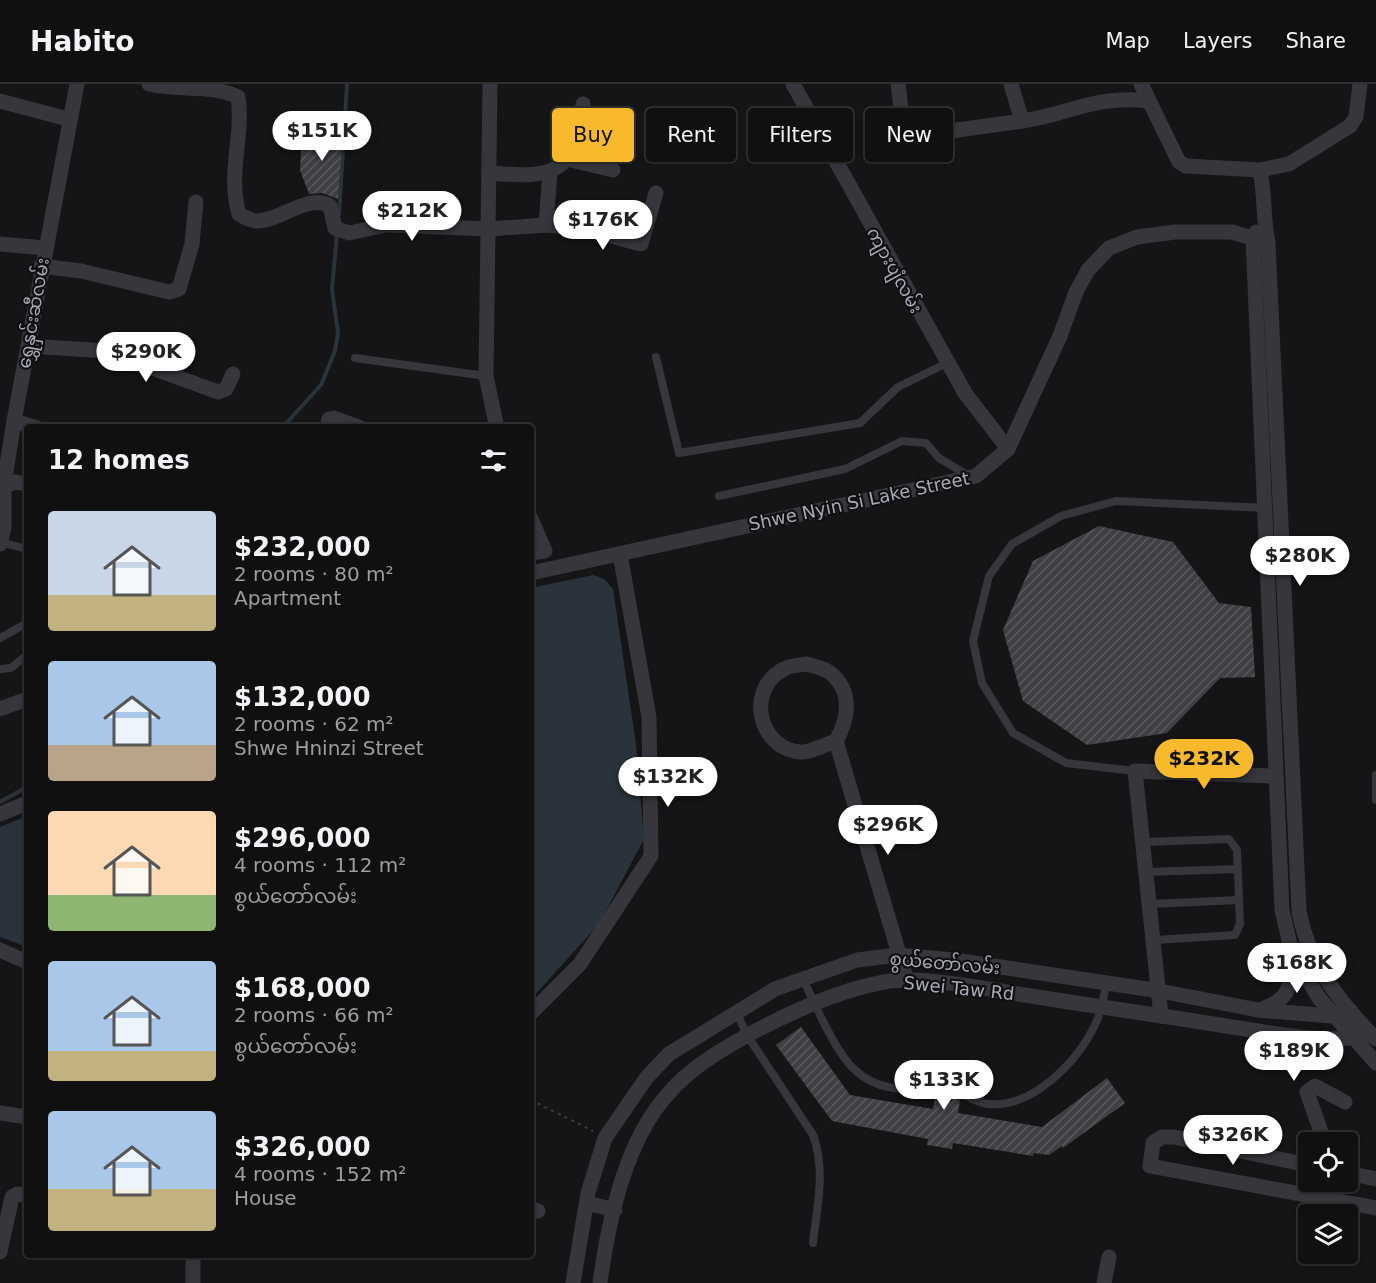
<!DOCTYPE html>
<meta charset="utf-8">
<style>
body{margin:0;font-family:"DejaVu Sans","Noto Sans Myanmar",sans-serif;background:#1e1e1f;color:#f1f3f6;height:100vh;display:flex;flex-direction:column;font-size:22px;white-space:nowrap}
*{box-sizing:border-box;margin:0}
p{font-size:20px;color:#9c9d9f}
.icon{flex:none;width:33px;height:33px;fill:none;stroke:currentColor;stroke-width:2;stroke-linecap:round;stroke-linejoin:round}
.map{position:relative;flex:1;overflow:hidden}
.details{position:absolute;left:24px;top:340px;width:510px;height:834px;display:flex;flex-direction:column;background:#101011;border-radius:6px;box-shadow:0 2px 4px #0004,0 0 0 2px #303031}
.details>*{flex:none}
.guide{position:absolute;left:552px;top:24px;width:570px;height:54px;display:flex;gap:12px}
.buttons{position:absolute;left:1298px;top:1048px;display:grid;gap:12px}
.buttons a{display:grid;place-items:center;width:60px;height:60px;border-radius:6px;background:#101011;box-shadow:0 2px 4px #0004,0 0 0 2px #303031;font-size:30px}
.price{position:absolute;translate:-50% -51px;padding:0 14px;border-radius:21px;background:#fff;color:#222;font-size:20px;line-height:39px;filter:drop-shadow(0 2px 3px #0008)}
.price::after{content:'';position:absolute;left:50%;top:36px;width:18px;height:14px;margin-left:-9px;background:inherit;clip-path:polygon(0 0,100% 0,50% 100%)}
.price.current{background:#f8ba2c;color:#111}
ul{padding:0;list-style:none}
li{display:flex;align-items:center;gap:18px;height:150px;padding:0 24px}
li span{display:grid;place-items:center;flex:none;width:168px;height:120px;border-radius:6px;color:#555}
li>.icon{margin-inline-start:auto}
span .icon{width:72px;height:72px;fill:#fffc;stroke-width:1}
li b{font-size:26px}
h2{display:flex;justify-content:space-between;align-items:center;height:72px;padding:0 24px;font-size:26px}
.chip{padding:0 21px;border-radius:6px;background:#101011;box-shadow:0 2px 4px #0004,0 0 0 2px #303031;font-size:21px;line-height:54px}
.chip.current{background:#f8ba2c;color:#111}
header{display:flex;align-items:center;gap:36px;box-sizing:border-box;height:84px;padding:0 30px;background:#101011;border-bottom:2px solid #303031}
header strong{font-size:28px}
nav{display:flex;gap:33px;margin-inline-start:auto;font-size:21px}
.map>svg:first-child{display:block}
.water{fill:#2a333b}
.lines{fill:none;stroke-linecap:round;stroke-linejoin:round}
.stream{stroke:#2a333b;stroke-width:4}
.building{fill:url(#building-hatch)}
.path{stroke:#3c3d43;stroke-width:2;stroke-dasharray:3 4.5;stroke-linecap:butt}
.service{stroke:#36363c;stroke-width:8}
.minor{stroke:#36363c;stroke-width:15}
.labels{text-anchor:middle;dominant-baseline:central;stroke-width:4.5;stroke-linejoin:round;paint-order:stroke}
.street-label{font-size:18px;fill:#a6abb7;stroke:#101012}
</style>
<header>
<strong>Habito</strong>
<nav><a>Map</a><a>Layers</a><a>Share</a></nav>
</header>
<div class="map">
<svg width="1376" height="1199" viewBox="0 0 1376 1199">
<defs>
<pattern id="building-hatch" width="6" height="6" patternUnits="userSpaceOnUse" patternTransform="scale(1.5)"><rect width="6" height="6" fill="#3f4044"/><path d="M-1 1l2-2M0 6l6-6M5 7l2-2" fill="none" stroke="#58595d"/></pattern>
</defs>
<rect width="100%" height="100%" fill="#151517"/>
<g class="water">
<polygon points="593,491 604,495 613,505 636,660 644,755 599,840 531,915 531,504"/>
<polygon points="27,732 27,863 0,853 0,743"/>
</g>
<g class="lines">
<g class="stream">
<polyline points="339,131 347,0"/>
<polyline points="282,344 321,301 335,267 338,249 332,205 337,150"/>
<polyline points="0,718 27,703"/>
</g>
</g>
<g class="building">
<polygon points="302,47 343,50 338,115 322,109 309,110 300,86"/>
<polygon points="1099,442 1173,458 1219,519 1251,523 1255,593 1220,594 1167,649 1087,661 1023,617 1003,546 1033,477"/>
<polygon points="801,943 850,1011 933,1025 936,1011 960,1016 958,1029 1042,1043 1107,994 1125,1019 1063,1064 1062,1062 1049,1071 1034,1069 1033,1072 953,1059 952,1065 927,1061 928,1055 832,1037 776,961"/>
</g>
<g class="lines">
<polyline class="path" points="531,1016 593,1047"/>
<g class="service">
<polyline points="656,273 679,369 860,339 898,303 947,279"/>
<polyline points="355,274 486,292"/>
<polyline points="719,412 845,385 902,357 926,359 939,374 969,392"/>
<polyline points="0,458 27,465"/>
<polyline points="0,554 25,540 27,526"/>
<polyline points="0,585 11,584 27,571"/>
<polyline points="1135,687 1066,679 1013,649 982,599 973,557 989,492 1012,460 1061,432 1116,417 1266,424"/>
<polyline points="1376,691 1376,716"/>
<polyline points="1144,758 1229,755 1237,766 1240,840 1235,851 1155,856"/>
<polyline points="1147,788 1238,785"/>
<polyline points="1151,820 1239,816"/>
<path d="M803 895C815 920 835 968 855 986 878 1008 908 1006 937 1005 961 1004 972 1019 989 1020 1032 1024 1076 979 1094 943 1101 929 1104 914 1106 899"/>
<path d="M737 929 747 951 813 1051C826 1086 817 1122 813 1159"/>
</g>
<g class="minor">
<path d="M149 0C178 7 212 0 238 13 244 53 227 88 239 130 244 133 251 137 257 137 280 137 309 109 330 122L335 144 349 149 386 141 490 145 546 141 580 144 641 160 656 109"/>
<polyline points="490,0 486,292 497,344"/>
<polyline points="793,0 965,309 1008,365"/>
<path d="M898 0C901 17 899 42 914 52L1022 37"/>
<path d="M1011 0 1022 37C1070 30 1095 11 1148 17"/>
<path d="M1141 0 1179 78 1186 82 1260 86C1265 110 1263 135 1268 159L1299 827C1308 878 1340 919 1376 955"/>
<polyline points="0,17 68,35"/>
<polyline points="567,75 613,86"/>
<polyline points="1260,86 1289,80 1350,42 1356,33 1360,0"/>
<path d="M490 89C556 95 575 89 583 20"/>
<polyline points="546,141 550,88"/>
<polyline points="1256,148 1253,154 1282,826 1292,869 1319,914 1376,979"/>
<polyline points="0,160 45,164"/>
<polyline points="41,182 81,187 169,208 179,205 192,160 196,118"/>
<polyline points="29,262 122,268 155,285 218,308 226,305 233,290"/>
<polyline points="14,337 37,344"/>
<polyline points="327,344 329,335 334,334 361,344"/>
<polyline points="0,403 16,398 27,400"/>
<polyline points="531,435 545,467 531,469"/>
<polyline points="0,460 4,443 4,400 14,337 77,0"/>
<polyline points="531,489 976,392 1008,365 1060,252 1076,208 1088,186 1109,164 1137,153 1175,148 1232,148 1268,159"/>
<path d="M807 580C813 582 824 584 829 588 853 606 849 634 836 657 826 660 810 669 800 668 757 664 746 604 784 585 790 581 800 581 807 580Z"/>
<polyline points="0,625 27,615"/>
<polyline points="836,657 907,897"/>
<polyline points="0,730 27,719"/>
<polyline points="0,866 27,878"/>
<path d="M1262 925C1294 914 1290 898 1292 869"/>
<polyline points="531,929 580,880 651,772 649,633 620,470"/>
<polyline points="1161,932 1135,687 1275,692"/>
<polyline points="0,1029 27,1033"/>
<polyline points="1325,1059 1307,1008 1315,1002 1345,1018"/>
<polyline points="1308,1081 1174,1053 1162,1053 1153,1059 1150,1082 1376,1124"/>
<polyline points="1347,1089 1376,1095"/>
<polyline points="587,1119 615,1126"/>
<polyline points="531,1125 538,1127"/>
<polyline points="0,1168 12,1113 18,1110 27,1112"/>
<polyline points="193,1172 193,1199"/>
<polyline points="573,1199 588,1109 605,1054 647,993 669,970 775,905 803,895 857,876 898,871 954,876 1160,907 1258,926 1332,932 1351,927"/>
<path d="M600 1199C608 1138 626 1056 668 1010 689 985 719 967 748 951 787 930 840 906 884 898 921 891 987 905 1025 911 1092 922 1159 931 1226 942 1273 949 1325 961 1372 951"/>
<polyline points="1104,1199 1109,1173"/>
</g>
</g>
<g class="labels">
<g class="street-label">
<text transform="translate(895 186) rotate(61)">ကျားပျံလမ်း</text>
<text transform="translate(33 229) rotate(-80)">ရွှေနှင်းဆီလမ်း</text>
<text transform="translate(859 417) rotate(-12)">Shwe Nyin Si Lake Street</text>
<text transform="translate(945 879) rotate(5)">စွယ်တော်လမ်း</text>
<text transform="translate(959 904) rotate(6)">Swei Taw Rd</text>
</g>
</g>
</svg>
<div class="buttons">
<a><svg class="icon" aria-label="locate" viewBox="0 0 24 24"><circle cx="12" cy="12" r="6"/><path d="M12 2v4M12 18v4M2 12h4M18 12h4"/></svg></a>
<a><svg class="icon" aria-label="layers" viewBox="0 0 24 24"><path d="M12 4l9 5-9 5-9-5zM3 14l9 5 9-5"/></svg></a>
</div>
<b class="price" style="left:322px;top:78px">$151K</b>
<b class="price" style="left:412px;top:158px">$212K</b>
<b class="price" style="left:603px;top:167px">$176K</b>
<b class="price" style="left:146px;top:299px">$290K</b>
<b class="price" style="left:1300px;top:503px">$280K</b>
<b class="price current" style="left:1204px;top:706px">$232K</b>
<b class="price" style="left:668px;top:724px">$132K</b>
<b class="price" style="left:888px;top:772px">$296K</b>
<b class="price" style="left:1297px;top:910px">$168K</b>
<b class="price" style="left:1294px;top:998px">$189K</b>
<b class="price" style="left:944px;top:1027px">$133K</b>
<b class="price" style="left:1233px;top:1082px">$326K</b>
<div class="guide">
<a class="chip current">Buy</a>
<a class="chip">Rent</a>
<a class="chip">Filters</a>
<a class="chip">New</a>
</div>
<section class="details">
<h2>12 homes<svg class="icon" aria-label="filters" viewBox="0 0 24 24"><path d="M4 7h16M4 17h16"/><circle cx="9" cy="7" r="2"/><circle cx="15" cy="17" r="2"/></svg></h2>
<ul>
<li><span style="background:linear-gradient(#c9d6e8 70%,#c2b280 0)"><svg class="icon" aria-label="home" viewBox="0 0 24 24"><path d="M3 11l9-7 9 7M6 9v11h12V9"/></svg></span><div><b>$232,000</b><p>2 rooms · 80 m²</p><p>Apartment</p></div></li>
<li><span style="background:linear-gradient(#a9c7e8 70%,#b9a48a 0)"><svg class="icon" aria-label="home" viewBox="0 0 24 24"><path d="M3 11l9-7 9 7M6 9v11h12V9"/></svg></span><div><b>$132,000</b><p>2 rooms · 62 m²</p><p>Shwe Hninzi Street</p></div></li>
<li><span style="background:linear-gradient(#ffd9b3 70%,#8fb573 0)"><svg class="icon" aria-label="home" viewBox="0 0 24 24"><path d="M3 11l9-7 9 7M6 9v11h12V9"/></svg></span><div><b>$296,000</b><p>4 rooms · 112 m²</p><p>စွယ်တော်လမ်း</p></div></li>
<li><span style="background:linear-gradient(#a9c7e8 75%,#c2b280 0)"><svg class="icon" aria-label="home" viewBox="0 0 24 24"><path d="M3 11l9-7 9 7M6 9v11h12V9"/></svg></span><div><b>$168,000</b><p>2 rooms · 66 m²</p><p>စွယ်တော်လမ်း</p></div></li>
<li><span style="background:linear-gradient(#a9c7e8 65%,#c2b280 0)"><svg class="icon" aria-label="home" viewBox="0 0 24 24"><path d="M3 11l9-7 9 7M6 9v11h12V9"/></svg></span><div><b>$326,000</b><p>4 rooms · 152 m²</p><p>House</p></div></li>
</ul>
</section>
</div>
